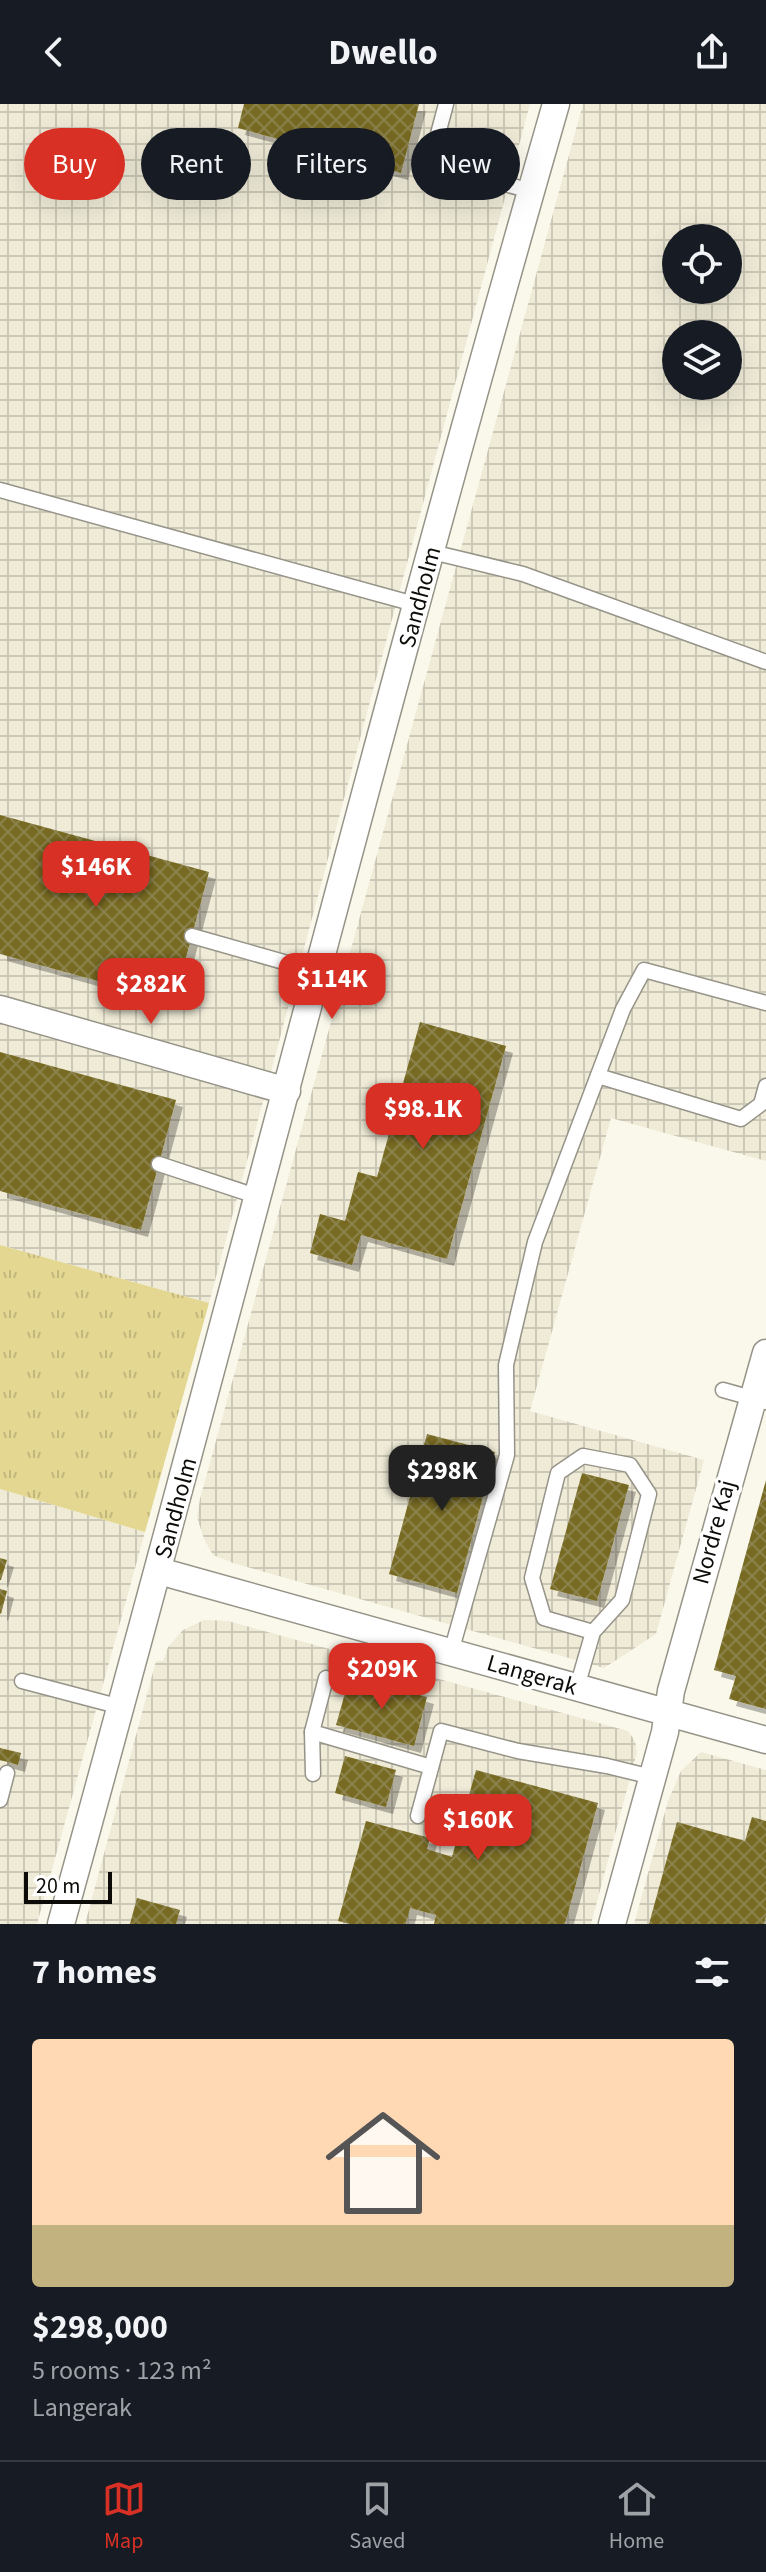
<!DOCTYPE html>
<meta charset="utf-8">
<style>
body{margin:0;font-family:"Source Sans 3",sans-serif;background:#20242c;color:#f1f3f6;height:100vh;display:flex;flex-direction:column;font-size:30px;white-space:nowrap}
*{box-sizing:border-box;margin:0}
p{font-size:26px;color:#9ea1a6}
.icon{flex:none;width:44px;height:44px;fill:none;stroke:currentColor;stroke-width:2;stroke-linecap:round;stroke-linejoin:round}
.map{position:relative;height:1820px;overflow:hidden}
.details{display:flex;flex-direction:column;background:#171b24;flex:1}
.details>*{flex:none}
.hud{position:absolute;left:24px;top:24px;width:718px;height:72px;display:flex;gap:16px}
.tools{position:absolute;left:662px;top:120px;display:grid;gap:16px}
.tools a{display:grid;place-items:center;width:80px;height:80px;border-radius:50%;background:#171b24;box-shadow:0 8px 32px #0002;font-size:40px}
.scale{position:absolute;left:24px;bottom:20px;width:88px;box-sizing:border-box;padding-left:8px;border:4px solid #0c0b07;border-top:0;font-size:22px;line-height:28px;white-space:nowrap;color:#0c0b07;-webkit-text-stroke:6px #fff;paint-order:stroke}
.price{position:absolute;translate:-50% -68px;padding:0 18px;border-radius:16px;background:#d93025;color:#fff;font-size:26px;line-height:52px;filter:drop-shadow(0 2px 4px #0008)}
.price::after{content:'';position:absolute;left:50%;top:48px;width:24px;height:18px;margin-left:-12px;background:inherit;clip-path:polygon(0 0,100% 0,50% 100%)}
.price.on{background:#222;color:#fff}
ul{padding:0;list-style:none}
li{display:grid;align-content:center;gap:16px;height:424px;padding:0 32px}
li+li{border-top:2px solid #363941}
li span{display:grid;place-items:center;height:248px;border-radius:8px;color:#555}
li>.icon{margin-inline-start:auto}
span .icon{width:144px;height:144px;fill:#fffc;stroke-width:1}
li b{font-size:34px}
h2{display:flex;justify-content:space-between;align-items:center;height:96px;padding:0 32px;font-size:34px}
.chip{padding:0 28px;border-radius:36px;background:#171b24;box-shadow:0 8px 32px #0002;font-size:28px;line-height:72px}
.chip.on{background:#d93025;color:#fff}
header{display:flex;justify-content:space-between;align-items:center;height:104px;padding:0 32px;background:#171b24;font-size:36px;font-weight:700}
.tabs{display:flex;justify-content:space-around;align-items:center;height:112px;border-top:2px solid #363941;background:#171b24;font-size:22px;color:#9ea1a6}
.tabs a{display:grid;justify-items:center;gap:4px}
.tabs .on{color:#d93025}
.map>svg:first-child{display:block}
.industrial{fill:url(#industrial-grid);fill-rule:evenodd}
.grass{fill:url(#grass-tufts)}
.building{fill:url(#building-cross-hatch);filter:url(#shadow)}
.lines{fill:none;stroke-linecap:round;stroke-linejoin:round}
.lane-casing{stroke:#969488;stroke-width:17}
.street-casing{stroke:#969488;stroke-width:29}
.lane{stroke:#fff;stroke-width:14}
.street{stroke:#fff;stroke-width:26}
.labels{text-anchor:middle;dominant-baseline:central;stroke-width:7;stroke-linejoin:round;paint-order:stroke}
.street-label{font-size:24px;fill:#0c0b07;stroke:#fff}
</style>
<header><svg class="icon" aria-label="back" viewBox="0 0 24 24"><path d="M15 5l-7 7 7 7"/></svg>Dwello<svg class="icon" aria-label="share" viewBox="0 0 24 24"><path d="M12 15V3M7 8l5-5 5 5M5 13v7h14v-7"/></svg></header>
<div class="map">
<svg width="766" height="1820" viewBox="0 0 766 1820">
<defs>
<pattern id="industrial-grid" width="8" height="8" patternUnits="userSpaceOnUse" patternTransform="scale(2)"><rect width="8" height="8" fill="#efebd7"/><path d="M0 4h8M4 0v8" fill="none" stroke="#ccc8b7"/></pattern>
<pattern id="grass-tufts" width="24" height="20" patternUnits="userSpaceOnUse" patternTransform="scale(2)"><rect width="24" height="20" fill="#e3d792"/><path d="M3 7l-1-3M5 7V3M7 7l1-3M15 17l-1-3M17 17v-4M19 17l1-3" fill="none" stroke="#c2b77c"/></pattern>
<pattern id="building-cross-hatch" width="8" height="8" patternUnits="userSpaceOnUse" patternTransform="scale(2)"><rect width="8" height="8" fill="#786b22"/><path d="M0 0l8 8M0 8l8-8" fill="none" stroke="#8b824e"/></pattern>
<filter id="shadow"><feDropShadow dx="7" dy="7" stdDeviation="0" flood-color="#0004"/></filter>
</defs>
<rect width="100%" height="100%" fill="#faf8eb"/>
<g class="industrial">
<polygon points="0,0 530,0 209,1199 0,1141"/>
<path d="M583 0H766V1057L611 1014 530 1307 704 1356 656 1530 604 1564 233 1459 213 1451 204 1435 197 1413 200 1395ZM676 134H728V186H676ZM676 230H728V282H676Z"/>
<polygon points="0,1385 145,1428 37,1820 0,1820"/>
<polygon points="204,1516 228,1517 628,1627 635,1637 637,1648 591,1820 85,1820 156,1557 163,1557 168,1543 183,1526"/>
<polygon points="701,1648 766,1666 766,1820 634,1820 668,1697 681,1667"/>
</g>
<polygon class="grass" points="0,1141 209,1199 145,1428 0,1385"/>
<g class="building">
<polygon points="244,0 419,0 401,69 238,24"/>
<polygon points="0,711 209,768 174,898 0,850"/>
<polygon points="420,918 506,942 447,1155 361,1131 352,1161 310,1149 320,1110 345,1117 358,1068 377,1073"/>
<polygon points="0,948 176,996 141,1126 0,1087"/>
<polygon points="427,1330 495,1348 457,1489 389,1470"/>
<polygon points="582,1369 629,1381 597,1497 550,1485"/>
<polygon points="766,1376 766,1605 729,1595 736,1572 714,1566"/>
<polygon points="0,1454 7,1456 1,1476 0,1476"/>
<polygon points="0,1485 7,1487 1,1510 0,1509"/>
<polygon points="350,1572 427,1593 414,1642 336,1621"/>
<polygon points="0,1644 21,1649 18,1661 0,1656"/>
<polygon points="345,1652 396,1666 386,1703 335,1689"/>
<polygon points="476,1666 598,1699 565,1820 434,1820 436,1811 410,1804 406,1820 350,1820 338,1817 366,1717 430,1734 427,1745 452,1753"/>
<polygon points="752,1713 766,1717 766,1812 764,1820 649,1820 677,1718 745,1737"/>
<polygon points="137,1794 180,1806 176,1820 130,1820"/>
</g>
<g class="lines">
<g class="lane-casing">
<g id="lane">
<polyline points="446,0 430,60 531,87"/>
<polyline points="0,386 418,501"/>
<polyline points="432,448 523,470 766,558"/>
<polyline points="192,832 319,868"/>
<polyline points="598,972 741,1015 761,1000 766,982"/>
<polyline points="159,1060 259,1093"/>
<polyline points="723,1286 766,1298"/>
<polyline points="451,1548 507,1351 506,1261 535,1138 623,905 644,866 766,899"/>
<polyline points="22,1577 121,1603"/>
<polyline points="577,1583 593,1528 622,1496 649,1390 630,1361 583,1352 558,1369 532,1474 544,1514 593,1528"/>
<polyline points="312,1628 431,1663"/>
<polyline points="313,1670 312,1628 326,1574"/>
<polyline points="0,1696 7,1669"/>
<polyline points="418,1712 441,1627 518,1647 607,1662 652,1673"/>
</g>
</g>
<g class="street-casing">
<g id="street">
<polyline points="0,905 287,987"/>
<polyline points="159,1467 766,1636"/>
<path d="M61 1820C229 1214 382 604 556 0"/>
<polyline points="612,1820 665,1628 671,1587 766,1249"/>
</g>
</g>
<use href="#lane" class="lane"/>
<use href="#street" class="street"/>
</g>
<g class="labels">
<g class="street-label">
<text transform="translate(420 493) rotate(-75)">Sandholm</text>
<text transform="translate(176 1404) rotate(-75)">Sandholm</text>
<text transform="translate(714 1428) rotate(-75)">Nordre Kaj</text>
<text transform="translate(532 1571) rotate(16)">Langerak</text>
</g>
</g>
</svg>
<div class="tools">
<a><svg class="icon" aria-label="locate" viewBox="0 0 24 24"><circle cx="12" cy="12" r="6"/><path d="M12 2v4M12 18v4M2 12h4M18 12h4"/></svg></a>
<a><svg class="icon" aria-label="layers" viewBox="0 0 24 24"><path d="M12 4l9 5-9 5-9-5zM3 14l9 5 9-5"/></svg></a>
</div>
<div class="scale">20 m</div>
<b class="price" style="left:96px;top:805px">$146K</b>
<b class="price" style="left:332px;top:917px">$114K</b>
<b class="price" style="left:151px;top:922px">$282K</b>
<b class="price" style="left:423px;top:1047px">$98.1K</b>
<b class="price on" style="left:442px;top:1409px">$298K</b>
<b class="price" style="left:382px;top:1607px">$209K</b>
<b class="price" style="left:478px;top:1758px">$160K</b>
<div class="hud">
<a class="chip on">Buy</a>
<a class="chip">Rent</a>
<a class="chip">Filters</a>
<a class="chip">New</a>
</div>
</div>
<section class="details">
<h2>7 homes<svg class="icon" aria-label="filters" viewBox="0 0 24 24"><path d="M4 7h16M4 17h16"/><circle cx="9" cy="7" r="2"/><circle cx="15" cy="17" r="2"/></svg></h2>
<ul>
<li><span style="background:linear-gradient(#ffd9b3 75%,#c2b280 0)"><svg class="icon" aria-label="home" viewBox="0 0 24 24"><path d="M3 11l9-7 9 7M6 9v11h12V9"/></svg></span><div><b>$298,000</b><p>5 rooms · 123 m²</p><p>Langerak</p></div></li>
</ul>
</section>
<nav class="tabs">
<a class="on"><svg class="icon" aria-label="map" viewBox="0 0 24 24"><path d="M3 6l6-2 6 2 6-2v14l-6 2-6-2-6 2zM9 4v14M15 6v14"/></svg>Map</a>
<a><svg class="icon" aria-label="saved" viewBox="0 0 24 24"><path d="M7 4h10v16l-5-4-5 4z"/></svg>Saved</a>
<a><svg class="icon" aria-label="home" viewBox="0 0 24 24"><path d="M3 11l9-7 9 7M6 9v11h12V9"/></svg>Home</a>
</nav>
